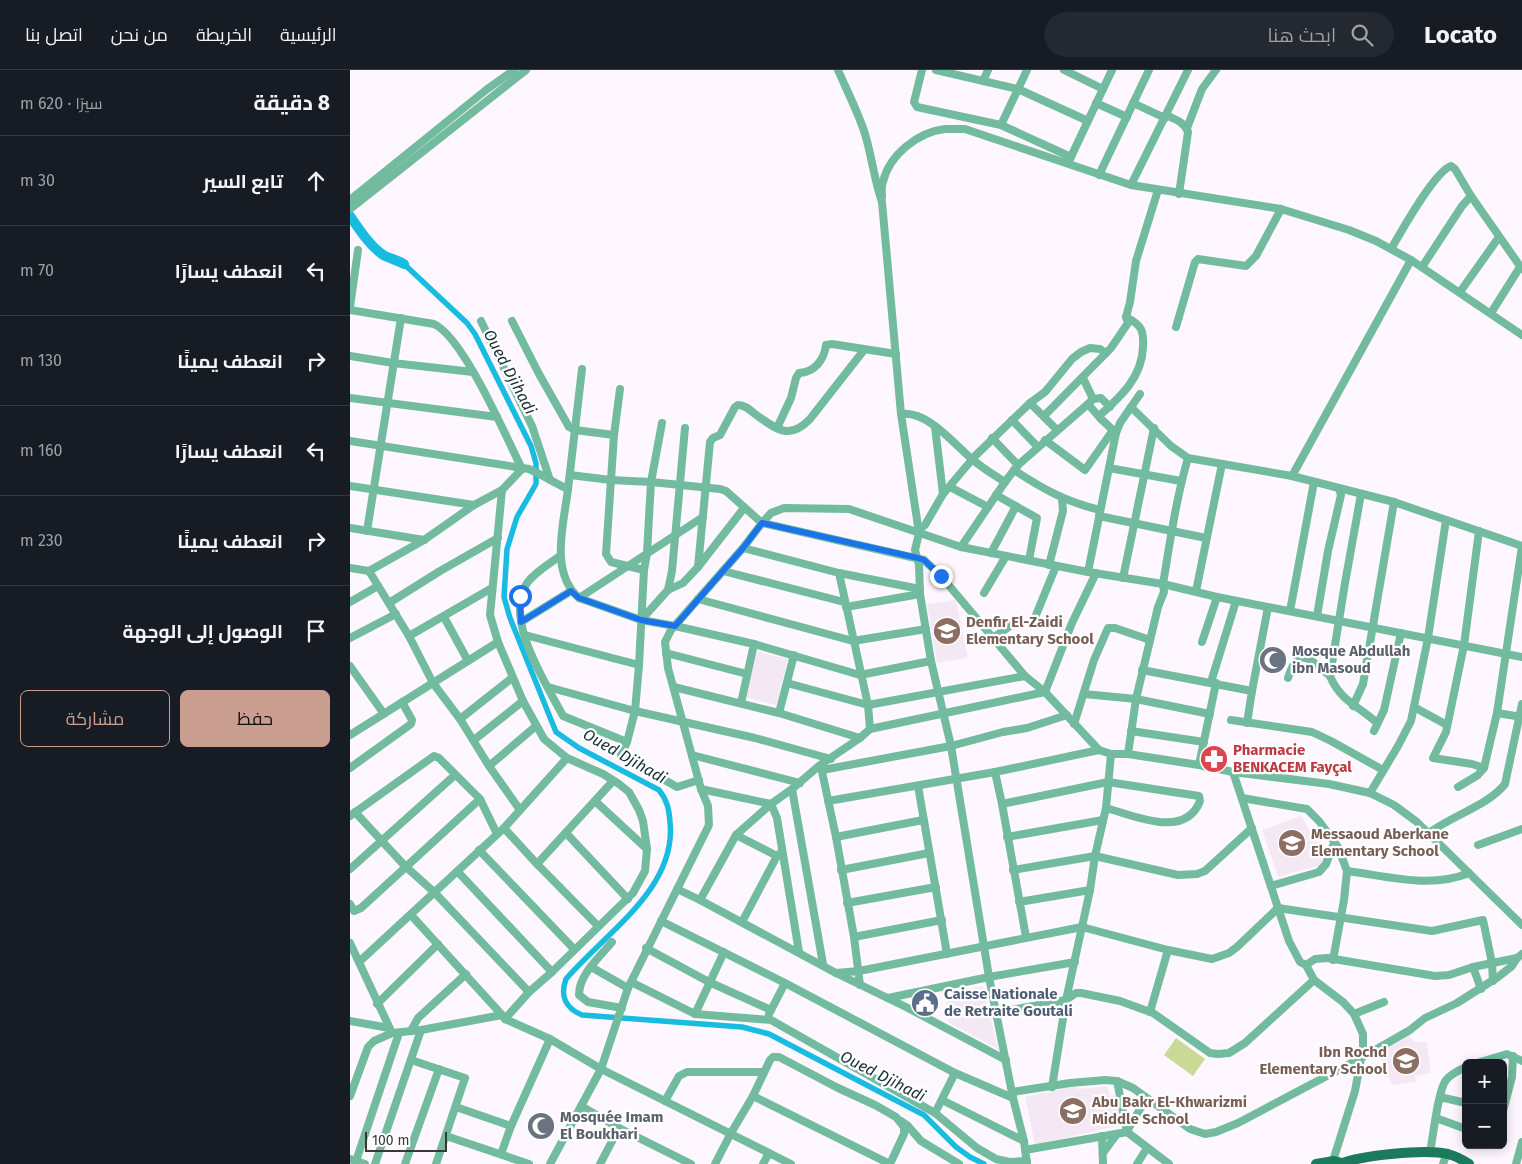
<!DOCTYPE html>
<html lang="ar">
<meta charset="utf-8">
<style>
:root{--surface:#171b24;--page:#242831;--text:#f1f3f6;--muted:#9ea1a6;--line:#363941;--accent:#ca9d91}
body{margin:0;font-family:"Fira Sans",Cairo,sans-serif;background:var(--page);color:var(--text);direction:rtl}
.controls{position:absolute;right:15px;bottom:15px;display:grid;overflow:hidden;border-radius:8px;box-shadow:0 2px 12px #0003}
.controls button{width:45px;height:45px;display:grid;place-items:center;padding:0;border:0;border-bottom:1px solid var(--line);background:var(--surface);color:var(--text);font:25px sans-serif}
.scale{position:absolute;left:15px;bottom:12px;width:82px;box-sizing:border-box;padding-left:5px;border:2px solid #393739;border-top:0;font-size:14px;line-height:18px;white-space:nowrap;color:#393739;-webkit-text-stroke:4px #fff;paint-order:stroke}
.stop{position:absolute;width:15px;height:15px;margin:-11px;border:4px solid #1a73e8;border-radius:50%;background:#fff}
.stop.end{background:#1a73e8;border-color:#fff;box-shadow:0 1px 5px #0008}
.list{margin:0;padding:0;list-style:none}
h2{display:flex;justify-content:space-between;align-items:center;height:65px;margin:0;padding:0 20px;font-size:21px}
h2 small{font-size:16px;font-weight:400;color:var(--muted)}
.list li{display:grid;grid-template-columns:32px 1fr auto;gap:15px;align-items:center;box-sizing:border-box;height:90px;padding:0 20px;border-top:1px solid var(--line)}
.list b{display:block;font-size:19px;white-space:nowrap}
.list em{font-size:16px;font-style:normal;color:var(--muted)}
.actions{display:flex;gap:10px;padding:15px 20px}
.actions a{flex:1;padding:11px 0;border:1px solid var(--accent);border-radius:8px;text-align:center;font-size:18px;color:var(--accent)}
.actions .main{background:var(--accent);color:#111}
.icon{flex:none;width:28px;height:28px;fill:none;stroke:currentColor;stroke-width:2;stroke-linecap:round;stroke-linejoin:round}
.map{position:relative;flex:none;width:1172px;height:1094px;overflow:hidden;direction:ltr}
header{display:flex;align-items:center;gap:30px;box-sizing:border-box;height:70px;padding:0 25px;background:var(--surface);border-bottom:1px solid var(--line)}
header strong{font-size:24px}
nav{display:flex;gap:28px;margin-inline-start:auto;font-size:18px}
.search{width:350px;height:45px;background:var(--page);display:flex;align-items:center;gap:12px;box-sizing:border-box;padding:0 18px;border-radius:28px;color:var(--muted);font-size:19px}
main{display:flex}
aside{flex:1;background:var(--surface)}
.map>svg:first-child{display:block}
.built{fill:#f5e8f5}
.green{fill:#cbd996}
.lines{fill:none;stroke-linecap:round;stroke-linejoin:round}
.canal{stroke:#18bce1;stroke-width:5.5}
.river{stroke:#18bce1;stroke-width:10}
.minor{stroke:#72bb9f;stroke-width:8}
.major{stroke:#1b795c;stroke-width:10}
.route{stroke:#1a73e8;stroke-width:6}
.labels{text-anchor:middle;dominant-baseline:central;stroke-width:4.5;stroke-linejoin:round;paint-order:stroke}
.education-label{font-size:15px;font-weight:bold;fill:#785e54;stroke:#fff;text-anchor:start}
.worship-label{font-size:15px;font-weight:bold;fill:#5b616d;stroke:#fff;text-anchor:start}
.health-label{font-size:15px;font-weight:bold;fill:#be3a42;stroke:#fff;text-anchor:start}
.service-label{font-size:15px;font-weight:bold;fill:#4e5e75;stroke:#fff;text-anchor:start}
.water-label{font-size:16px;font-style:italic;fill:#172f35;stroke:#fff}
</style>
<header>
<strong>Locato</strong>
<div class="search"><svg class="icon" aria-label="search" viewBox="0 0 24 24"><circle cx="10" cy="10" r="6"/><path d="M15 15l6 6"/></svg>ابحث هنا</div>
<nav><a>الرئيسية</a><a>الخريطة</a><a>من نحن</a><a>اتصل بنا</a></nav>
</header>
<main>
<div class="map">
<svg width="1172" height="1094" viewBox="0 0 1172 1094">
<rect width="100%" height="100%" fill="#fff7ff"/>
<!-- built -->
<g class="built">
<path d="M606,530L618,588L587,593L577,534Z"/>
<path d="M406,581L438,589L426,635L395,627Z"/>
<path d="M951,746L975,785L974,794L928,807L912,760Z"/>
<path d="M633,916L648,979L599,953L596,924Z"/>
<path d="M1059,964L1064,972H1077L1081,1003L1065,1006L1066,1012L1042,1015L1039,1007H1034L1032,980Z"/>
<path d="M725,1016L728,1019L757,1016L760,1026L765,1025L771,1055L685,1075L675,1027Z"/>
</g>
<!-- green -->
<path class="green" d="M826,968L855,989L843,1006L814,985Z"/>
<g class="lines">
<!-- canal -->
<path class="canal" d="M54,194L117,253L125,264L181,376L186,393V414L167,447L157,479L154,527L160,548L206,662L229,678L309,720C317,730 319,739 320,752C327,819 255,863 216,909C210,925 215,938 232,945L392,957L419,964L574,1045L606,1077L620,1087L634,1094"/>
<!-- river -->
<path class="river" d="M0,146C9,159 21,178 35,186C42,189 47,190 54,194"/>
<!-- minor -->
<g class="minor">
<path d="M488,0C497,21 508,42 515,64C522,87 524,109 532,132L551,344L569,463L565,480L569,495L570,524L581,591L601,676L639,907L663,1028L674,1071L677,1094"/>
<path d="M572,0L564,32L567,37L651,55L721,87"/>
<path d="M586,0L668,19L738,51"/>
<path d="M714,0L753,19"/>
<path d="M633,11L638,0"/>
<path d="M746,33L777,47"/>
<path d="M783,33L815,48"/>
<path d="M816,45C824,49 835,52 838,62L829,124"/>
<path d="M651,55L677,0"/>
<path d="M837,58L852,19L866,0"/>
<path d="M719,91L762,0"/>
<path d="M749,105L799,0"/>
<path d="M781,115L838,0"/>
<path d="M532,127C532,122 531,116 533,112C539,85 568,62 595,59C602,59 608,59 615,59L781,115L931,139L999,160L1026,171L1061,190L1172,265"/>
<path d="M0,130L136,20L164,0"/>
<path d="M0,139L176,0"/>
<path d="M1041,179C1051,162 1084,102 1101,96L1105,99L1121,126L1172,199"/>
<path d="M1072,197L1112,136L1121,126"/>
<path d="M1110,222L1149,167"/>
<path d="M0,237L8,180"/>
<path d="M0,240L84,254C114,268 156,367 172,399"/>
<path d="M1141,243L1170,197"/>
<path d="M131,251L182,356L200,410"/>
<path d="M162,251L189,304L219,357L225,360L264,365"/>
<path d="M826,257L845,192L848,189L896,196L906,186L931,139"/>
<path d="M0,286L43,293L123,302"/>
<path d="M733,308L743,329L738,334"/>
<path d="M270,319L264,365L256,484L261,492L294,500"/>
<path d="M0,328L147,347"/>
<path d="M743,329L751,328L760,337"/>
<path d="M680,333L707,360"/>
<path d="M781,337L821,376L838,388L942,406L1044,432L1172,476"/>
<path d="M551,344C577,340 604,374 622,389C632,398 644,405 655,412"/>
<path d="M694,346L761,278L778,253L776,247L780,232L786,191L808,120"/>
<path d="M749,346C770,327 792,308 793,277C794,259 791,255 776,247"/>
<path d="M662,350L688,377"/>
<path d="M585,357L593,424"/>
<path d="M427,358L441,328L446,308L449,303C465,302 474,290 476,275L482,274L546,284"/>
<path d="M642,368L668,395"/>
<path d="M695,370L735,400L763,360"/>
<path d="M0,371L179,399C193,405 204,413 218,419C214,453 199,502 229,528L291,550L325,556L404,574L510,605L581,591"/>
<path d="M759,398L831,411"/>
<path d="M664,400C693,419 716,432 750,440"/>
<path d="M220,405L261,410L301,412L312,353"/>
<path d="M942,406L1061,190"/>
<path d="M0,416L124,435"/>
<path d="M600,417L638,437"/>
<path d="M218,419L232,299"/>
<path d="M152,420L140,545L148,572L173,631L194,669L217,688L253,704L269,714L279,722L289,740L293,751L297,779L295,801L283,823L202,902"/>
<path d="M1011,424L995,513L980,606C990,631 1010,637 1027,653"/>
<path d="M646,425L687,448L679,490"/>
<path d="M749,446L856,468"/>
<path d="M0,458L74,470"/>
<path d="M568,460L575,455L593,424L625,386L680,333L695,322L722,289L731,282L740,278L750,279L756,283"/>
<path d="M17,461L51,248"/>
<path d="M1129,461L1114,575L1096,662L1083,688L1122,694L1134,698L1147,643L1172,476"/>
<path d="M611,477L655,412L668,395L738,334L750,348L766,363"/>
<path d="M393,478L489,503L570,519"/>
<path d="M641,483L666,436"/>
<path d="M210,486C199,494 185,502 177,513C153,549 196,613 213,646L277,672L285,641L289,595L294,500L297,483L301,412L370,419L376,421L412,453L574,490L591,506L675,606L695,622L749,680L761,684H778L849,695L883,702L979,714L1020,723L1044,735L1067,752L1172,855"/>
<path d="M699,495L713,441L712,429"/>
<path d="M348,497L360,372L363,368L370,365L385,337L388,335C395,335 400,340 405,344C426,359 439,371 460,349L514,280"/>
<path d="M0,498L19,501L74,470L124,435L152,420L172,399"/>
<path d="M19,501L59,566L83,613L110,649L139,696L170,740"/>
<path d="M373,501L494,532"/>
<path d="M738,502L766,363L770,353L790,324"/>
<path d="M773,508L804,358"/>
<path d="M318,520L322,501L335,358"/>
<path d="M846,521L872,394"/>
<path d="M634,523L656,486"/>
<path d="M229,528L353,447"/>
<path d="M348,529L503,571L576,559"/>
<path d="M0,532L28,516"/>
<path d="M39,533L90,501L148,468"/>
<path d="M496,537L570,524"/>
<path d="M940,541L964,412"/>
<path d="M686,545L706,496"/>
<path d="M967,546L978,481L991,425L989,419"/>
<path d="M94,547L118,591"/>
<path d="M291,550L318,520L333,513L348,497L394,438"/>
<path d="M171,552L221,521"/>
<path d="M175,565L289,595"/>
<path d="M59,566L142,518"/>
<path d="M0,568L46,544"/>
<path d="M643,568L667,551"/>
<path d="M852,572L867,527"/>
<path d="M316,583L397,604"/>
<path d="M0,596L34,644"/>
<path d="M792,600L902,621L897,653"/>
<path d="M938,608C949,573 960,590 980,606"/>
<path d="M861,612L886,531"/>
<path d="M437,613L518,635L675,606"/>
<path d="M198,617L285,641L405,668L481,689"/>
<path d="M324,617L429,643L510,668"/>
<path d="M902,621L918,537"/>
<path d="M734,624L786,629L860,644"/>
<path d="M391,633L404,574"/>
<path d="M1003,636L1013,614L1044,432"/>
<path d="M1064,637L1097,655"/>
<path d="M429,643L444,585"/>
<path d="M1147,643L1172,647"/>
<path d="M110,649L162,608"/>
<path d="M881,650L962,662L981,671L1033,700"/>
<path d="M724,654L744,590L758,558H765L800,570"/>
<path d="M520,659L695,622L722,553L746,503"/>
<path d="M781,661L854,672"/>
<path d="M1024,661L1034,640L1051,563"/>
<path d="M0,665L148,572"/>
<path d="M124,670L173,631"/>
<path d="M277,672L271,685L327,717L349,710"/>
<path d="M778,684L786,629L808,537L814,522L813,514C820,472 826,429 838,388"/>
<path d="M342,685L450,713"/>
<path d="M849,695L866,613"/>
<path d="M139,696L186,656"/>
<path d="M471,697L486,767L504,867L510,915"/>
<path d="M0,698L61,654L62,650L52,632"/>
<path d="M472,700L601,676L653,662L677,658L717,645"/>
<path d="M645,702L652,734L676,867"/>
<path d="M883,702L939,871L950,892L956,895L964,910L993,932L1004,944L1013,964V977L1005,1021L982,1094"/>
<path d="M568,716L597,884"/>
<path d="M1108,717L1128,705L1134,698"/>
<path d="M351,719L421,734L427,748L449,882"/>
<path d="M1020,723L1048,676L1061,651L1078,568L1096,450"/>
<path d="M892,728L957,739L969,751L988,777L997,801L994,830L983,890"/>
<path d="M245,731L297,779"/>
<path d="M478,731L645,702L749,680"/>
<path d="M652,734L758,712L849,726L850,731C835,770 783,745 756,738"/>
<path d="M5,742L55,796L84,822L179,922"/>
<path d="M0,746L84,686L89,688L130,729L147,764"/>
<path d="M154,758L187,794L248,856"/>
<path d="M216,763L278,829"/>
<path d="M1079,763C1101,746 1139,735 1155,714L1172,634"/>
<path d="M386,765L427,786"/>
<path d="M486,767L573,750"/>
<path d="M657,767L753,750"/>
<path d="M1128,775L1172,759"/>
<path d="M129,780L224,879"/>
<path d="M187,794L263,711"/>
<path d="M0,799L105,705"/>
<path d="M491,800L579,783"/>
<path d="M663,800L745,786L828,805L847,804L855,801L902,758"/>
<path d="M997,801C1037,806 1080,819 1119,803"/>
<path d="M108,802L202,902L179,922L155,949"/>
<path d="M921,816L969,802L976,794L984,773"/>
<path d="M327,819L350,830L486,903L556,937L656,990"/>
<path d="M350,830L386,765L421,734L442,719"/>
<path d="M669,832L740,820"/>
<path d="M497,833L586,817"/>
<path d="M0,834L4,841L11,838L130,729"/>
<path d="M61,845L152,945"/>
<path d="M311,851L435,913L605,1003L663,1028"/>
<path d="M392,852L427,786L432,781"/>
<path d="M504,867L592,850"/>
<path d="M262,872C250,887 229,904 229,925L238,932L272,938"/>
<path d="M0,873L42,963"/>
<path d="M296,878L359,912L421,940"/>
<path d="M9,892L154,758L217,688"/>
<path d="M473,894L442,719L470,695L510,668L520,659L518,635L489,503"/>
<path d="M956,895L965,889L978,888L1085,906L1099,905L1123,897L1167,888"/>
<path d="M241,897L278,918"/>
<path d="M1123,897L1131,919"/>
<path d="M486,903L509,901L732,857L818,880L862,889L879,883L887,877L928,838L1082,861L1133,850L1142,893L1143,911"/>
<path d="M281,912L345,944L421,950L585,1043L627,1078L646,1089L659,1092L677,1091"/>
<path d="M538,928L639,907L725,892"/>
<path d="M27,934L88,874"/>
<path d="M800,942L818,880"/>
<path d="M645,943L716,930L726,923H731L770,931L803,943L860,983L868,984L879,983L895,973L964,910"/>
<path d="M345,944L374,882"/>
<path d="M419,944L435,913"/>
<path d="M1004,944L1034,932"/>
<path d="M0,951L39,958"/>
<path d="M61,961L68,948L116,904"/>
<path d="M61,990L115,1008L86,1094"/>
<path d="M1127,993L1157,984L1172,991"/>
<path d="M767,1011L777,1062L819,1094"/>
<path d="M702,1017L716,930L740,820L745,786L756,738L761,684"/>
<path d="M662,1022L720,1013L755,1010L767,1011L783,1018L840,1059L855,1064L866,1062L888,1053L1011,988L1060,960L1075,948L1107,933L1148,907L1162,896L1167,888L1172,884"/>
<path d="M0,1026L18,977L24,971L42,963L71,960L152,945L155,949L200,969L251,999L441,1094"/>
<path d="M403,1026L540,1094"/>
<path d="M1090,1027L1116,1033"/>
<path d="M592,1030L674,1071"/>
<path d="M315,1031L329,1006L337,1002H414"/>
<path d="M231,1036L269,1058L341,1094"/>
<path d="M106,1037L161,1056L151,1084"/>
<path d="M1153,1041L1162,1007L1163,986"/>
<path d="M585,1043L605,1003"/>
<path d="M1086,1048L1116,1059"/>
<path d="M551,1051L557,1055L571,1071L609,1094"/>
<path d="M161,1056L200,969"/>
<path d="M777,1061L796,1029"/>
<path d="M96,1066L179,1094"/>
<path d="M752,1066L753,1094"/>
<path d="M675,1080L777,1062"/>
<path d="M753,1083L767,1064"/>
<path d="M1080,1083C1083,1067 1088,1020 1096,1010C1102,1003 1108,1001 1116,997"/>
<path d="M0,1089L15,1094"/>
<path d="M5,1094L49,963"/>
<path d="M25,1094L71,960"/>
<path d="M55,1094L89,999"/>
<path d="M200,1094L251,999L278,918L359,755L358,736L351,719L318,598L315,572L321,560L393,478L412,453L421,443L434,438L499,439L611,477L738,502L813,514L867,527L1172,587"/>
<path d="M250,1094L269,1058"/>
<path d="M365,1094L381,1063L403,1026L420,990L423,987H429L488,1018L525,1035L546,1047L554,1057V1064L540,1094"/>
<path d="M413,1094L419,1083"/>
<path d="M787,1094L797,1078"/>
<path d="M1093,1094L1097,1083"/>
<path d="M1166,1094L1172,1072"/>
</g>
<!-- major -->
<g class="major">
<path d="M966,1094L984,1091L992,1093"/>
<path d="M990,1094C1012,1085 1075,1079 1098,1084C1106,1086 1113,1090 1119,1094"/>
</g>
</g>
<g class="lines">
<!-- route -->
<path class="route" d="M170,526L171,552L221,521L229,528L291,550L325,556L393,478L412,453L568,488L574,490L591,506"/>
</g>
<!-- icons -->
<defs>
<symbol id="school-disc" viewBox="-11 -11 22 22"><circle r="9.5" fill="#8d6e63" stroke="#fff"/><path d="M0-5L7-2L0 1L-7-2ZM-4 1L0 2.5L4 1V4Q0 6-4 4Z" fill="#fff"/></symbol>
<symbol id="mosque-disc" viewBox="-11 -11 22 22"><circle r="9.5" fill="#6b7280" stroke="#fff"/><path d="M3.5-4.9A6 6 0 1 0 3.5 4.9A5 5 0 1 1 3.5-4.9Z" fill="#fff"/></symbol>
<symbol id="pharmacy-disc" viewBox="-11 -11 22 22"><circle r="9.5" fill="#e0444e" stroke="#fff"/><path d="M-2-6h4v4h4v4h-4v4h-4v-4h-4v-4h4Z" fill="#fff"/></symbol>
<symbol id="civic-disc" viewBox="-11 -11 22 22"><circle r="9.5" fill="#5c6f8a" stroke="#fff"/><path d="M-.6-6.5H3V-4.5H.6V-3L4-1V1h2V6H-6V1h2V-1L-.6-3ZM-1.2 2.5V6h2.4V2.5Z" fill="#fff"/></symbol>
</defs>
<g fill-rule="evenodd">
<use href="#school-disc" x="581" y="545" width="32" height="32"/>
<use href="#mosque-disc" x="907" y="574" width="32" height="32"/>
<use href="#pharmacy-disc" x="848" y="673" width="32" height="32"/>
<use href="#school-disc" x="926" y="757" width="32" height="32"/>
<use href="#civic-disc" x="559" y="917" width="32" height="32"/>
<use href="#school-disc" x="1040" y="975" width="32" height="32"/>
<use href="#school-disc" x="707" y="1025" width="32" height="32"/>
<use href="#mosque-disc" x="175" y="1040" width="32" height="32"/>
</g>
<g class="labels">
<!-- education labels -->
<g class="education-label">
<text x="616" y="552">Denfir El-Zaidi<tspan x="616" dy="17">Elementary School</tspan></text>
<text x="961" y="764">Messaoud Aberkane<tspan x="961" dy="17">Elementary School</tspan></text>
<text x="1037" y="982" text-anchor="end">Ibn Rochd<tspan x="1037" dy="17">Elementary School</tspan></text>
<text x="742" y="1032">Abu Bakr El-Khwarizmi<tspan x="742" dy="17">Middle School</tspan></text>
</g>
<!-- worship labels -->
<g class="worship-label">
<text x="942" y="581">Mosque Abdullah<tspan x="942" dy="17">ibn Masoud</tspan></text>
<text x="210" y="1047">Mosquée Imam<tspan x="210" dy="17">El Boukhari</tspan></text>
</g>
<!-- health labels -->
<g class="health-label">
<text x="883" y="680">Pharmacie<tspan x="883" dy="17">BENKACEM Fayçal</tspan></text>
</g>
<!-- service labels -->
<g class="service-label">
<text x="594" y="924">Caisse Nationale<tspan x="594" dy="17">de Retraite Goutali</tspan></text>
</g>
<!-- water labels -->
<g class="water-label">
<text transform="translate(160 302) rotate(62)">Oued Djihadi</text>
<text transform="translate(275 686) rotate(30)">Oued Djihadi</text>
<text transform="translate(533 1006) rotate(27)">Oued Djihadi</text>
</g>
</g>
</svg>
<div class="controls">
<button>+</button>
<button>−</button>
</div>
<div class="scale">100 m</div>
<div class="stop" style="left:170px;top:526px"></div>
<div class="stop end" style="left:591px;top:506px"></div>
</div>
<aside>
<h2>8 دقيقة<small>سيرًا · 620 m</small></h2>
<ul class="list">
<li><svg class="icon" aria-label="ahead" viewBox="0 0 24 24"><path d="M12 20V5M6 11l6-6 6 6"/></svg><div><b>تابع السير</b></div><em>30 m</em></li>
<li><svg class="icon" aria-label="left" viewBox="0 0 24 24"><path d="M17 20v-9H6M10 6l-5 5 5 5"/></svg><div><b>انعطف يسارًا</b></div><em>70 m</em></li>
<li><svg class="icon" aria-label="right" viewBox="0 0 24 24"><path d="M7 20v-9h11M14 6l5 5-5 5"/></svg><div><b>انعطف يمينًا</b></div><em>130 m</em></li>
<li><svg class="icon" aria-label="left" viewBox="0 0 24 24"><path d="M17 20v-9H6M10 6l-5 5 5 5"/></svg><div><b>انعطف يسارًا</b></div><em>160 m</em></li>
<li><svg class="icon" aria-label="right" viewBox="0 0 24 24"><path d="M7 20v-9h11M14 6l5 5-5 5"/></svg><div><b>انعطف يمينًا</b></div><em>230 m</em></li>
<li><svg class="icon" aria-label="arrive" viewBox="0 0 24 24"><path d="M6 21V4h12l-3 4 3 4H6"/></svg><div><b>الوصول إلى الوجهة</b></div></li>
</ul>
<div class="actions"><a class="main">حفظ</a><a>مشاركة</a></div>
</aside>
</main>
